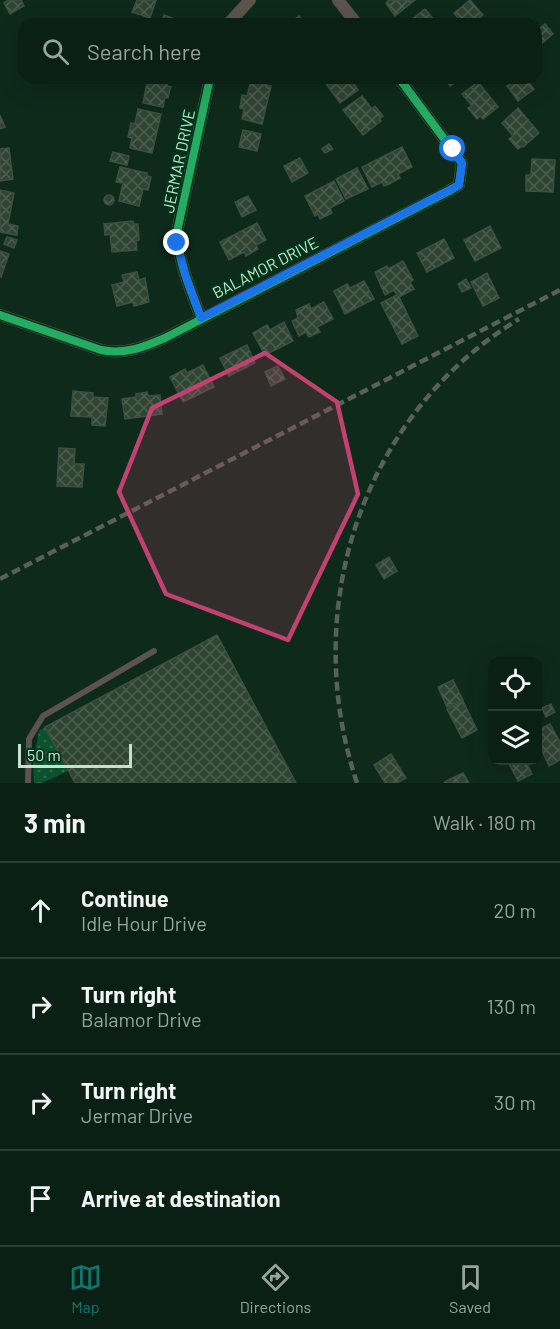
<!DOCTYPE html>
<meta charset="utf-8">
<style>
:root{--surface:#0a2014;--page:#182d22;--text:#f1f3f6;--muted:#99a3a0;--line:#2a3e34;--accent:#0f766e}
body{margin:0;font-family:Barlow,sans-serif;background:var(--page);color:var(--text)}
.controls{position:absolute;right:18px;bottom:18px;display:grid;overflow:hidden;border-radius:12px;box-shadow:0 6px 24px #0002}
.controls button{width:54px;height:54px;display:grid;place-items:center;padding:0;border:0;border-bottom:2px solid var(--line);background:var(--surface);color:var(--text);font:30px sans-serif}
.scale{position:absolute;left:18px;bottom:15px;width:114px;box-sizing:border-box;padding-left:6px;border:3px solid #c6e1ce;border-top:0;font-size:16px;line-height:21px;white-space:nowrap;color:#c6e1ce;-webkit-text-stroke:4px #00371a;paint-order:stroke}
.stop{position:absolute;width:18px;height:18px;margin:-14px;border:4px solid #1a73e8;border-radius:50%;background:#fff}
.stop.end{background:#1a73e8;border-color:#fff;box-shadow:0 2px 6px #0008}
.list{margin:0;padding:0;list-style:none}
h2{display:flex;justify-content:space-between;align-items:center;height:78px;margin:0;padding:0 24px;font-size:26px}
h2 small{font-size:20px;font-weight:400;color:var(--muted)}
.list li{display:grid;grid-template-columns:39px 1fr auto;gap:18px;align-items:center;box-sizing:border-box;height:96px;padding:0 24px;border-top:2px solid var(--line)}
.list b{display:block;font-size:22px;white-space:nowrap}
.list p{margin:0;font-size:20px;white-space:nowrap;color:var(--muted)}
.list em{font-size:20px;font-style:normal;color:var(--muted)}
.icon{flex:none;width:33px;height:33px;fill:none;stroke:currentColor;stroke-width:2;stroke-linecap:round;stroke-linejoin:round}
.map{position:relative;flex:none;width:560px;height:783px;overflow:hidden}
.search{position:absolute;background:var(--surface);box-shadow:0 6px 24px #0002;left:18px;right:18px;top:18px;height:66px;display:flex;align-items:center;gap:15px;box-sizing:border-box;padding:0 21px;border-radius:18px;color:var(--muted);font-size:22px}
.sheet{height:462px;background:var(--surface)}
nav{display:flex;justify-content:space-around;align-items:center;box-sizing:border-box;height:84px;border-top:2px solid var(--line);background:var(--surface);font-size:16px;color:var(--muted)}
nav a{display:grid;justify-items:center;gap:3px}
nav .on{color:var(--accent)}
.map>svg:first-child{display:block}
.grass{fill:url(#grass-dots)}
.building{fill:url(#building-cross-hatch);stroke:#3c4f40;stroke-width:1.5}
.lines{fill:none;stroke-linecap:round;stroke-linejoin:round}
.lane{stroke:#5c534d;stroke-width:6}
.street{stroke:#5c534d;stroke-width:12}
.rail{stroke:#586057;stroke-width:4.5;stroke-dasharray:9 4.5;stroke-linecap:butt}
.cycleway-casing{stroke:#00371a;stroke-width:11}
.cycleway{stroke:#26ab63;stroke-width:8}
.route{stroke:#1a73e8;stroke-width:8}
.marked{fill:#c34072;fill-opacity:0.2;stroke:#c34072;stroke-width:4.5;stroke-linejoin:round}
.labels{text-anchor:middle;dominant-baseline:central;stroke-width:4.5;stroke-linejoin:round;paint-order:stroke}
.street-label{font-size:16px;fill:#c6e1ce;stroke:#00371a}
</style>
<div class="map">
<svg width="560" height="783" viewBox="0 0 560 783">
<defs>
<pattern id="grass-dots" width="8" height="8" patternUnits="userSpaceOnUse" patternTransform="scale(1.5)"><rect width="8" height="8" fill="#0a532e"/><path d="M2 2h.1M6 6h.1" fill="none" stroke="#2c6b4b" stroke-width="1.8" stroke-linecap="round"/></pattern>
<pattern id="building-cross-hatch" width="8" height="8" patternUnits="userSpaceOnUse" patternTransform="scale(1.5)"><rect width="8" height="8" fill="#304432"/><path d="M0 0l8 8M0 8l8-8" fill="none" stroke="#4c5f4e"/></pattern>
</defs>
<rect width="100%" height="100%" fill="#0d2a1b"/>
<!-- grass -->
<path class="grass" d="M45,727L68,771L42,783H34L33,761L39,731Z"/>
<!-- building -->
<g class="building">
<path d="M8,0H21L24,6L10,14L4,3Z"/>
<path d="M137,0H156L150,18L132,12Z"/>
<path d="M389,0H415L395,16L386,3Z"/>
<path d="M470,0L483,15L471,24H463L454,13Z"/>
<path d="M425,9L437,24H408L407,23Z"/>
<path d="M164,15L183,22L182,24H161Z"/>
<path d="M299,16L306,24H289L291,22Z"/>
<path d="M545,24L553,34L539,46L536,42V31Z"/>
<path d="M148,78H169L167,86L171,87L170,89L168,98L165,97L163,107L143,103Z"/>
<path d="M322,78H352L351,79L358,90L340,103Z"/>
<path d="M444,78H463L450,86Z"/>
<path d="M518,78H525L534,89L518,101L507,86Z"/>
<path d="M251,81L271,86L262,124L242,119L244,109L240,108L242,95L247,96Z"/>
<path d="M478,82L498,107L483,119L480,116L477,119L468,108L472,106L462,94Z"/>
<path d="M362,96L372,109L375,106L383,116L379,119L381,121L363,135L343,110Z"/>
<path d="M518,108L539,133L523,147L522,146L518,149L509,139L513,136L502,123Z"/>
<path d="M138,109L161,114L152,153L130,148L132,138L128,137L131,123L135,124Z"/>
<path d="M0,115L5,127L0,129Z"/>
<path d="M243,130L261,134L257,151L239,147Z"/>
<path d="M329,144L333,149L325,153L322,149Z"/>
<path d="M402,147L412,167L398,174L400,178L389,184L384,186L382,182L372,187L362,167Z"/>
<path d="M9,148L13,179L0,181V149Z"/>
<path d="M113,152L129,156L127,165L110,161Z"/>
<path d="M300,158L308,173L292,182L284,166Z"/>
<path d="M532,159L555,160L553,192L526,191V175H531Z"/>
<path d="M120,167L147,173V176L151,177L148,190L143,189L139,206L119,201L123,183L116,182Z"/>
<path d="M357,168L368,189L346,199L336,179Z"/>
<path d="M334,181L344,201L330,208L332,213L320,219L318,214L315,216L305,196Z"/>
<path d="M0,190L14,193L8,224L18,226L17,235L0,232Z"/>
<circle cx="109" cy="200" r="5"/>
<path d="M248,196L256,210L242,217L235,202Z"/>
<path d="M133,221L134,224H138L139,240L136,241L137,250L112,252L110,234L105,235L104,224Z"/>
<path d="M257,223L266,240L256,245L258,249L246,256L244,252L229,260L220,242Z"/>
<path d="M490,226L501,248L475,261L464,240Z"/>
<path d="M7,237L17,240L14,248L4,244Z"/>
<path d="M444,239L454,258L427,272L417,253Z"/>
<path d="M0,251L9,254L1,277L0,276Z"/>
<path d="M403,261L413,280L410,282L414,289L399,297L418,336L402,344L381,303L397,295L394,290L385,295L375,272L387,266L388,269Z"/>
<path d="M137,272L139,280L145,278L149,302L134,306L133,302L117,306L112,285L124,282L122,275Z"/>
<path d="M487,273L499,298L483,306L471,282Z"/>
<path d="M466,279L471,288L462,292L458,284Z"/>
<path d="M364,281L374,299L345,314L334,291L347,284L350,288Z"/>
<path d="M324,302L333,319L317,327L320,332L309,337L306,332L299,336L292,321L298,318L296,310L309,304L311,309Z"/>
<path d="M284,322L293,341L265,355L253,333L267,325L270,330Z"/>
<path d="M247,345L255,363L229,376L220,358Z"/>
<path d="M203,365L214,387L183,402L170,377L185,369L187,373Z"/>
<path d="M278,366L285,379L271,386L265,372Z"/>
<path d="M73,391L93,393V397L108,398L105,426L92,425V417L71,416Z"/>
<path d="M147,392L148,396L160,395L162,414L125,419L122,399L136,397V394Z"/>
<path d="M59,448L75,449L74,464H84L82,487L57,486Z"/>
<path d="M389,557L397,571L384,579L376,565Z"/>
<path d="M217,635L296,783H75L45,727Z"/>
<path d="M453,680L463,700L447,707L438,687Z"/>
<path d="M463,701L477,730L462,738L447,709Z"/>
<path d="M551,704L555,712L546,717L542,708Z"/>
<path d="M550,724L560,742V760L549,766L538,742V730Z"/>
<path d="M391,754L406,778L397,783H385L374,765Z"/>
<path d="M507,760H525L532,774L518,781Z"/>
<path d="M463,773L469,783H444L446,781Z"/>
</g>
<g class="lines">
<!-- lane -->
<path class="lane" d="M28,783L29,739L43,716L154,651"/>
<!-- street -->
<g class="street">
<path d="M338,0L357,24"/>
<path d="M228,24L250,0"/>
<path d="M0,315L101,350C125,355 144,347 165,338L449,191L459,185L462,163L399,78"/>
<path d="M201,318C191,290 178,262 177,232L210,78"/>
</g>
<!-- rail -->
<g class="rail">
<path d="M0,579L560,290"/>
<path d="M357,783C299,610 361,415 519,319"/>
</g>
<defs>
<g id="cycleway">
<path d="M0,315L101,350C125,355 144,347 165,338L449,191L459,185L462,163L399,78"/>
<path d="M201,318C191,290 178,262 177,232L210,78"/>
</g>
</defs>
<!-- cycleway casing -->
<use href="#cycleway" class="cycleway-casing"/>
<!-- cycleway -->
<use href="#cycleway" class="cycleway"/>
</g>
<g class="lines">
<!-- route -->
<path class="route" d="M177,243L185,274L201,318L459,185L462,163L453,149"/>
</g>
<!-- marked area -->
<path class="marked" d="M265,353L337,402L358,494L288,640L166,594L119,492L152,408Z"/>
<g class="labels">
<!-- street labels -->
<g class="street-label">
<text transform="translate(178 161) rotate(-78)">JERMAR DRIVE</text>
<text transform="translate(265 267) rotate(-27)">BALAMOR DRIVE</text>
</g>
</g>
</svg>
<div class="controls">
<button><svg class="icon" aria-label="locate" viewBox="0 0 24 24"><circle cx="12" cy="12" r="6"/><path d="M12 2v4M12 18v4M2 12h4M18 12h4"/></svg></button>
<button><svg class="icon" aria-label="layers" viewBox="0 0 24 24"><path d="M12 4l9 5-9 5-9-5zM3 14l9 5 9-5"/></svg></button>
</div>
<div class="scale">50 m</div>
<div class="stop" style="left:453px;top:149px"></div>
<div class="stop end" style="left:177px;top:243px"></div>
<div class="search"><svg class="icon" aria-label="search" viewBox="0 0 24 24"><circle cx="10" cy="10" r="6"/><path d="M15 15l6 6"/></svg>Search here</div>
</div>
<section class="sheet">
<h2>3 min<small>Walk · 180 m</small></h2>
<ul class="list">
<li><svg class="icon" aria-label="ahead" viewBox="0 0 24 24"><path d="M12 20V5M6 11l6-6 6 6"/></svg><div><b>Continue</b><p>Idle Hour Drive</p></div><em>20 m</em></li>
<li><svg class="icon" aria-label="right" viewBox="0 0 24 24"><path d="M7 20v-9h11M14 6l5 5-5 5"/></svg><div><b>Turn right</b><p>Balamor Drive</p></div><em>130 m</em></li>
<li><svg class="icon" aria-label="right" viewBox="0 0 24 24"><path d="M7 20v-9h11M14 6l5 5-5 5"/></svg><div><b>Turn right</b><p>Jermar Drive</p></div><em>30 m</em></li>
<li><svg class="icon" aria-label="arrive" viewBox="0 0 24 24"><path d="M6 21V4h12l-3 4 3 4H6"/></svg><div><b>Arrive at destination</b></div></li>
</ul>
</section>
<nav>
<a class="on"><svg class="icon" aria-label="map" viewBox="0 0 24 24"><path d="M3 6l6-2 6 2 6-2v14l-6 2-6-2-6 2zM9 4v14M15 6v14"/></svg>Map</a>
<a><svg class="icon" aria-label="directions" viewBox="0 0 24 24"><path d="M12 3l9 9-9 9-9-9zM9 14v-3h6M13 9l2 2-2 2"/></svg>Directions</a>
<a><svg class="icon" aria-label="saved" viewBox="0 0 24 24"><path d="M7 4h10v16l-5-4-5 4z"/></svg>Saved</a>
</nav>
